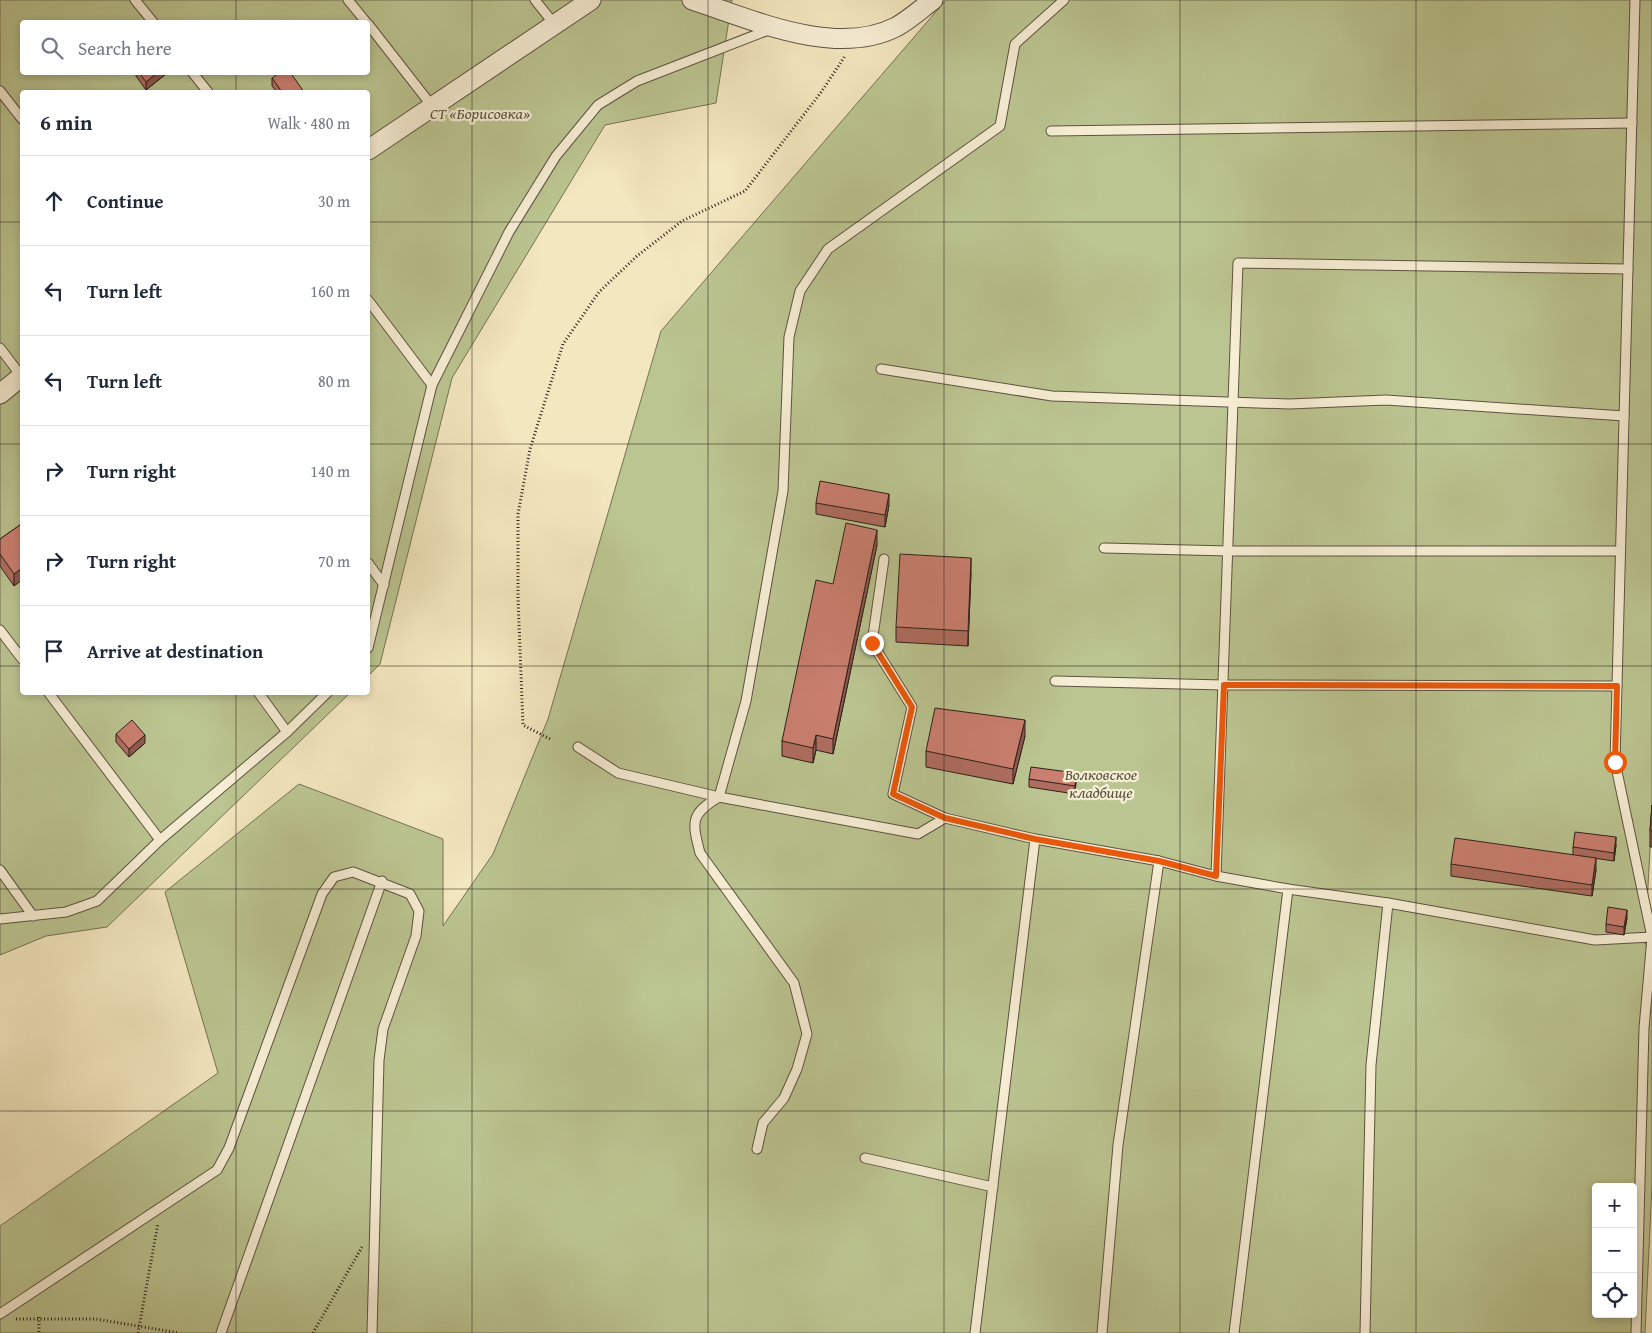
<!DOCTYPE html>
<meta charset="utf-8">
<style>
:root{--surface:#fff;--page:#f6f6f7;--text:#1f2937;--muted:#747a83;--line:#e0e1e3}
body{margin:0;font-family:"Gentium Book Plus",serif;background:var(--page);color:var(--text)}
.controls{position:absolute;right:15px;bottom:15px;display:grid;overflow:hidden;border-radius:5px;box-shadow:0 2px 8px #0003}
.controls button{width:45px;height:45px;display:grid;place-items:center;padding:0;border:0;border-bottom:1px solid var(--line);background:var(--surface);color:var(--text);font:25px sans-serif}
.stop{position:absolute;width:15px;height:15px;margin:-11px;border:4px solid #ea580c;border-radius:50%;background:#fff}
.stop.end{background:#ea580c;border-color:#fff;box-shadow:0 1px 5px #0008}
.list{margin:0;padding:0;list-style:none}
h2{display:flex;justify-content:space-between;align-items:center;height:65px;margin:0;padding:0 20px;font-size:21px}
h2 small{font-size:16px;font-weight:400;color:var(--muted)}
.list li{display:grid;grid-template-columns:32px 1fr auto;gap:15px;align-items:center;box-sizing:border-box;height:90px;padding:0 20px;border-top:1px solid var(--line)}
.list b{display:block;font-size:19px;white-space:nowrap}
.list em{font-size:16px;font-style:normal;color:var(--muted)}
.icon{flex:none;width:28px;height:28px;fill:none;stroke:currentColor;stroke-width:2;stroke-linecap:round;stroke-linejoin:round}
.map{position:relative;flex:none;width:1652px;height:1333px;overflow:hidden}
.search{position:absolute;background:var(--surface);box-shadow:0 2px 8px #0003;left:20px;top:20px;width:350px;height:55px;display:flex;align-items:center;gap:12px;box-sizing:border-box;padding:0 18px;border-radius:5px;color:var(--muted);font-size:19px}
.panel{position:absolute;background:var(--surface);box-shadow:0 2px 8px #0003;left:20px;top:90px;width:350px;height:605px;border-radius:5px}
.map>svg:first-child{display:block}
.green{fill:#bbc591;stroke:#747256;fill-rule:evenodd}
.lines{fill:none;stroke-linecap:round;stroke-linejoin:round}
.service-casing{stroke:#5e5243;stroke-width:11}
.minor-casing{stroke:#5e5243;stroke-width:21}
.path{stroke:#2c201a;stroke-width:3;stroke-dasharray:1 2.5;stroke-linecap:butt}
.service{stroke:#f7efd5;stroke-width:9}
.minor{stroke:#f7efd5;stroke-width:19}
.wall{fill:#af6d60;stroke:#2c201a}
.shaded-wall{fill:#8e594e;stroke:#2c201a}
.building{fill:#cb7f70;stroke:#2c201a}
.route{stroke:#ea580c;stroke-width:6}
.grid{fill:none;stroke:#2c201a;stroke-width:1;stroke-opacity:0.55}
.labels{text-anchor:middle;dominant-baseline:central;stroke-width:4.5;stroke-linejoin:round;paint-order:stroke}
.park-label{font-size:16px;font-style:italic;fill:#57523e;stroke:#f7efd5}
</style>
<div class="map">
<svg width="1652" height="1333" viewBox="0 0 1652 1333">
<rect width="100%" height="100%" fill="#f3e7bf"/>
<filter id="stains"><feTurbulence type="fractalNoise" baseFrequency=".004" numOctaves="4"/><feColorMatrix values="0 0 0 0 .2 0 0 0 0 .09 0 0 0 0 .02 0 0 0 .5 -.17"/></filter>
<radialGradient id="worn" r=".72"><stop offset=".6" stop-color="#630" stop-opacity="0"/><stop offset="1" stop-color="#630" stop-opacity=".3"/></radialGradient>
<!-- green -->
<g class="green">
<path d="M0,0H732L716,103L605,125L452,378L380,664L368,676V92H22V692L350,693L107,927L46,936L0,955ZM22,22H368V72H22Z"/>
<path d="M946,0H1652V810L1645,944L1652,945V1184L1645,1333H0V1226L218,1073L165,892L299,784L443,839V926L493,854L548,719L661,331ZM1596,1187H1633V1314H1596Z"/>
</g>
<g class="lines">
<defs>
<g id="service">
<path d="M135,0L153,22"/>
<path d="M348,0L366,22"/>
<path d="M535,0L555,25"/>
<path d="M1064,0L1015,44L1000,126L828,249L800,291L789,337L783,491L746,701L719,797L918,834L945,818L1035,839L1159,861L1216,876L1288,889L1388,903L1595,940L1652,937"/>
<path d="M1635,0L1615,762L1652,937"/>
<path d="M368,24L432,106"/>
<path d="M192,72L208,92"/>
<path d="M0,91L22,119"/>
<path d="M1051,131L1632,123"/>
<path d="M368,300L432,385"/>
<path d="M0,348L22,377"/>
<path d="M881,369L1052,396L1289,404L1386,400L1624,416"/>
<path d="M1104,548L1229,551H1620"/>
<path d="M884,559L872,643L912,707L893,794L945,818"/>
<path d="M368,563L384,585"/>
<path d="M0,630L22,659"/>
<path d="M368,648L432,385L509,232L556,156L598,105L637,81L771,29"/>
<path d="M1055,681L1224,685L1617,686"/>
<path d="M48,692L160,840"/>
<path d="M258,692L287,732"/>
<path d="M578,747L618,773L719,797C690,814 692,822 700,853L794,983L807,1034L797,1069L784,1098L763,1123L757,1149"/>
<path d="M0,870L33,916"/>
<path d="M1216,876L1238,263L1628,269"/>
<path d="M0,919L66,912L97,901L160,840L287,732L328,692"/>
<path d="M865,1158L993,1187"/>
<path d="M0,1314L217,1170L229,1148L322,894L334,877L353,872L410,894L419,911L416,936L383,1029L379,1060L372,1333"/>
<path d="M221,1333L382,881"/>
<path d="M975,1333L1035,839"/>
<path d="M1102,1333L1118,1145L1159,861"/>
<path d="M1234,1333L1288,889"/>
<path d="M1365,1333L1371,1065L1388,903"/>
<path d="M1636,1333L1644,1028L1652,938"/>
</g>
<g id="minor">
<path d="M692,0C751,19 835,58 896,27C909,20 921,9 933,0"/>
<path d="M368,150L591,0"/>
<path d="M0,394L22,376"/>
</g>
</defs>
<!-- service casing -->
<use href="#service" class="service-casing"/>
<!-- minor casing -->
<use href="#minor" class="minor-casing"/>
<!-- path -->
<g class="path">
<path d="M550,739L523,725L518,598V514L530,449L563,344L599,292L637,256L682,221L745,191L822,91L845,56"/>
<path d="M39,1317V1333"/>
<path d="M16,1319H96L179,1333"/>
<path d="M138,1333L158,1223"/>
<path d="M313,1333L362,1247"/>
</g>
<!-- service -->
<use href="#service" class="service"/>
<!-- minor -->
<use href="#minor" class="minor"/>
</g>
<!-- wall -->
<g class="wall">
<path d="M136,72H166V74L146,90L136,76Z"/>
<path d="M272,78L304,92H277L272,86Z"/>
<path d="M816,503L889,505L885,527L816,514Z"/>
<path d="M20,525L14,586L0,566V539Z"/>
<path d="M877,545L833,754L816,750L813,763L782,756V741L833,584Z"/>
<path d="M971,573L968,646L896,642V627Z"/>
<path d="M116,734L145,743L129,757L116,742Z"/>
<path d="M1025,736L1013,784L926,767V751Z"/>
<path d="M1029,779L1076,781L1075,794L1029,787Z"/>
<path d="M1652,805V847H1650V831Z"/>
<path d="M1616,845L1614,861L1593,858L1596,870L1592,896L1451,876V864L1573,855V847Z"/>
<path d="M1627,918L1624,935L1606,932V924Z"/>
</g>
<!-- shaded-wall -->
<g class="shaded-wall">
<path d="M158,72H166V74L146,90V82Z"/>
<path d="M889,494V505L885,527V515Z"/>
<path d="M877,530V545L833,754V739Z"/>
<path d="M971,558V573L968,646V631Z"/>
<path d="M22,568V580L14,586V574Z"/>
<path d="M1025,720V736L1013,784V769Z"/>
<path d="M145,735V743L129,757V749Z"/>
<path d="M816,735V750L813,763V748Z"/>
<path d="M1076,773V781L1075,794V786Z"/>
<path d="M1616,837V845L1614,861V853Z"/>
<path d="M1596,858V870L1592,896V885Z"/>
<path d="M1627,910V918L1624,935V927Z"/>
</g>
<!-- building -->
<g class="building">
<path d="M139,72H158L146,82Z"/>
<path d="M280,72H290L304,92H282L272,78Z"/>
<path d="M820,481L889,494L885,515L816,503Z"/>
<path d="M846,523L877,530L833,739L816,735L813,748L782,741L816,580L833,584Z"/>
<path d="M20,525L22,528V568L14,574L0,554V539Z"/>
<path d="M900,554L971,558L968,631L896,627Z"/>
<path d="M935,708L1025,720L1013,769L926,751Z"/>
<path d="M132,720L145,735L129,749L116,734Z"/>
<path d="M1031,767L1076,773L1075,786L1029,779Z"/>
<path d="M1652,805V831H1650Z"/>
<path d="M1575,832L1616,837L1614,853L1573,847Z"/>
<path d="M1455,838L1596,858L1592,885L1451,864Z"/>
<path d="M1608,907L1627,910L1624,927L1606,924Z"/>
</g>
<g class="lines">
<!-- route -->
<path class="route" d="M872,643L912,707L893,794L945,818L1035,839L1159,861L1216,876L1224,685L1617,686L1615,762"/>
</g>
<!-- grid -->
<path class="grid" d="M236,0V22M472,0V1333M708,0V1333M944,0V1333M1180,0V1333M1416,0V1333M236,72V92M0,222H22M368,222H1652M0,444H22M368,444H1652M0,666H22M368,666H1652M236,692V1333M0,889H1652M0,1111H1652"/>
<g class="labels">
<!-- park labels -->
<g class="park-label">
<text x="480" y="113">СТ «Борисовка»</text>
<text x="1101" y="774">Волковское<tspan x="1101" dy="18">кладбище</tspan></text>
</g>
</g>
<rect width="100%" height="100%" filter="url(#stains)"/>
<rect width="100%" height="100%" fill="url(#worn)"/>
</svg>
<div class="controls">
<button>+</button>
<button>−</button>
<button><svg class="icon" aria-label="locate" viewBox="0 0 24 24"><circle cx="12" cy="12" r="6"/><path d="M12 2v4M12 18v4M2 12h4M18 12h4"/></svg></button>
</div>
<div class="stop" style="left:1615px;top:762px"></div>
<div class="stop end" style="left:872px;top:643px"></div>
<div class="search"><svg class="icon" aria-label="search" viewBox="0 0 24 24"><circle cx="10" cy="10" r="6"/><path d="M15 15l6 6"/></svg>Search here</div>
<section class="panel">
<h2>6 min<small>Walk · 480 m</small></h2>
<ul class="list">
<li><svg class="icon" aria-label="ahead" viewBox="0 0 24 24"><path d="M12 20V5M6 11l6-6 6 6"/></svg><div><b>Continue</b></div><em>30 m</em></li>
<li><svg class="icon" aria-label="left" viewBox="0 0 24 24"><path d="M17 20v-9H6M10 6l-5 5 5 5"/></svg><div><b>Turn left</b></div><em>160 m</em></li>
<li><svg class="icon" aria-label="left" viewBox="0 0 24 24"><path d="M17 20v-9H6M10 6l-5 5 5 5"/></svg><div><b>Turn left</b></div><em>80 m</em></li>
<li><svg class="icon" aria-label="right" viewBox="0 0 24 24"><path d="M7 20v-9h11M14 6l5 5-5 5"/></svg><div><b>Turn right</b></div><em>140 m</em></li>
<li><svg class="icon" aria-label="right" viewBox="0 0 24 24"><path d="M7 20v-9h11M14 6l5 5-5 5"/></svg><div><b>Turn right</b></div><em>70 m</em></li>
<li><svg class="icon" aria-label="arrive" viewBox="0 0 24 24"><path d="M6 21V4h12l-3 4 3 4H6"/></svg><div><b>Arrive at destination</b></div></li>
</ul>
</section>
</div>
